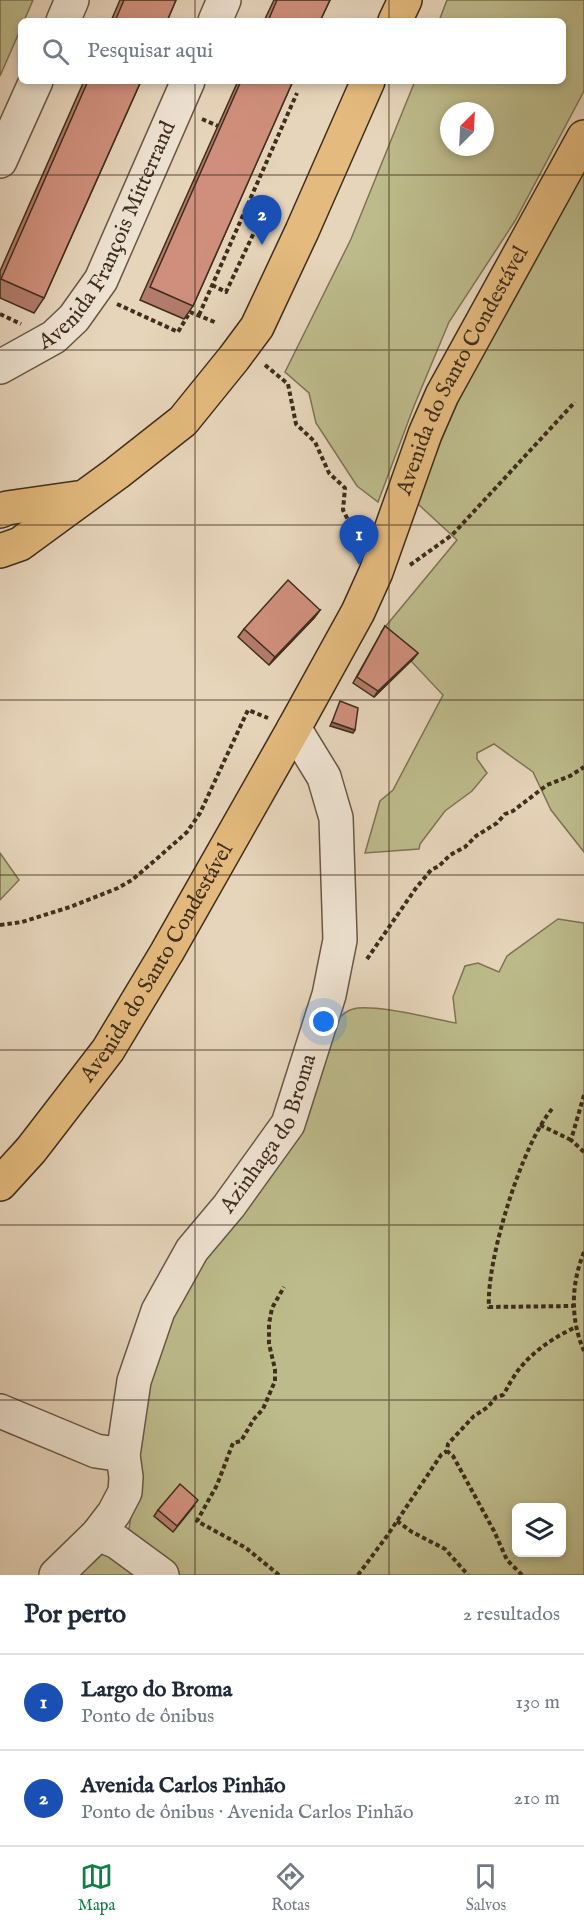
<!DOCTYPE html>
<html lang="pt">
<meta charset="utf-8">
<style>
:root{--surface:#fff;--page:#f2f2f3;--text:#1f2937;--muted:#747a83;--line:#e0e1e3;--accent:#0b8043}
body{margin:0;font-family:"IM FELL English",serif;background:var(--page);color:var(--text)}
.controls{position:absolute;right:18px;bottom:18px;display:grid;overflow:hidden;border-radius:9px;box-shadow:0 3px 9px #0003}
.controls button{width:54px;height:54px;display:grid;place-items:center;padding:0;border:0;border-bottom:2px solid var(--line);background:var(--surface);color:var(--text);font:30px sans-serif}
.compass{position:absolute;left:440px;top:102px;width:54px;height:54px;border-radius:50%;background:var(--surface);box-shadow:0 3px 9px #0003;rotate:24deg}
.you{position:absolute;left:324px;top:1022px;width:21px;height:21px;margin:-15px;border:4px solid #fff;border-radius:50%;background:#1a73e8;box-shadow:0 0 0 9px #1a73e833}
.badge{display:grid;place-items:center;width:39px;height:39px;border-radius:50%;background:var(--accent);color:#fff;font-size:20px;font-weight:700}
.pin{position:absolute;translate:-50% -50px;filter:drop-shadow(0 2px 3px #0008)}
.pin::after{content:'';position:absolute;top:32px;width:21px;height:18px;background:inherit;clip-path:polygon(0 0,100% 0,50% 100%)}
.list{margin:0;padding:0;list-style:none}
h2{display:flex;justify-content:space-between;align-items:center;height:78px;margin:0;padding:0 24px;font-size:26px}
h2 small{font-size:20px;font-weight:400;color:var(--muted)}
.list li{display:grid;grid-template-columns:39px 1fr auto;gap:18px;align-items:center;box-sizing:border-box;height:96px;padding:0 24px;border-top:2px solid var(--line)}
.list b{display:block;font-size:22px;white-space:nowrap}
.list p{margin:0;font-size:20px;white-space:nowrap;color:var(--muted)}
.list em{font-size:20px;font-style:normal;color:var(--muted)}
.icon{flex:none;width:33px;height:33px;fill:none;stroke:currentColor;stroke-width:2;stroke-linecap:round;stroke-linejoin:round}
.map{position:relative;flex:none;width:584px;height:1575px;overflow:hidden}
.search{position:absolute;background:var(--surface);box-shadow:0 3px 9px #0003;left:18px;right:18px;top:18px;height:66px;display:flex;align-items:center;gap:15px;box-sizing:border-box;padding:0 21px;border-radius:9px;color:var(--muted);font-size:22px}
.sheet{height:270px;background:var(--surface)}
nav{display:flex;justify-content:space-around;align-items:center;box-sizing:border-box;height:84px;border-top:2px solid var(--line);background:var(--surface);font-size:16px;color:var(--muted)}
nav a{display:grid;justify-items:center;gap:3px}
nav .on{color:var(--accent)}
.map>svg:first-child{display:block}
.green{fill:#bdbb8b;stroke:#7e7454;stroke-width:1.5;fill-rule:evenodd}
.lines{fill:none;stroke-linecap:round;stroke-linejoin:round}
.minor-casing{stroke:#685844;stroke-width:36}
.major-casing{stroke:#3e2e1c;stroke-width:36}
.path{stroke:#3e2e1c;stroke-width:4;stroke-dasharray:4.5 3;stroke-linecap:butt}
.minor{stroke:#efe4d3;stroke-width:33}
.major{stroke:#e4ba7e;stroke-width:33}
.wall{fill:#b37b6b;stroke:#3e2e1c;stroke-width:1.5}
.shaded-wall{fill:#926457;stroke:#3e2e1c;stroke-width:1.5}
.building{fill:#d08f7c;stroke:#3e2e1c;stroke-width:1.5}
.grid{fill:none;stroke:#3e2e1c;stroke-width:1.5;stroke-opacity:0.55}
.labels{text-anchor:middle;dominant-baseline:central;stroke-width:4.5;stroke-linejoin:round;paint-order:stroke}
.street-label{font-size:22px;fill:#3e2e1c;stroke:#efe4d3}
</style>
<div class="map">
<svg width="584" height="1575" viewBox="0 0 584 1575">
<rect width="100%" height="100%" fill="#e7d5bb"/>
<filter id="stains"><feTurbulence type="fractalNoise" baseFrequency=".00333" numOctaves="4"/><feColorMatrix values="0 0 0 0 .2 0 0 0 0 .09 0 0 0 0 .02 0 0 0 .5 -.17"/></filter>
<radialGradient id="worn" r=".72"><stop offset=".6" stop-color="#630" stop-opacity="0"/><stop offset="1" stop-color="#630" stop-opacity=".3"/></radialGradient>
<!-- green -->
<g class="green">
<path d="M0,0H33L24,21H21V28L0,76Z"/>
<path d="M447,0H584V91L515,221L449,322L414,406L378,502L357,486L316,423L309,393L285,372L351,239L415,81H563V21H439ZM449,111H485V147H449Z"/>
<path d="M584,171V852L551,810L533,772L494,744L477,753V759L487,773L472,791L445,811L420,844L419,849L365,853L380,801L393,790L443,695L411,661L413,658L381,632L457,540L418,504C455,385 524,279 584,171Z"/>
<path d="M0,853L19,880L0,900Z"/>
<path d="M558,919L584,923V1575H176L128,1536L138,1469L145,1388L175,1305L334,1023C340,1017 345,1011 353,1009C372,1003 434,1019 456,1023L453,997L465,966L478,963L499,972L507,956ZM516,1508H562V1552H516Z"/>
<path d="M98,1534L162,1575H56Z"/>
</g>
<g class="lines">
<defs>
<g id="minor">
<path d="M63,21L72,0"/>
<path d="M215,21L224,0"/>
<path d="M0,161L36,81"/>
<path id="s1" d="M0,367L54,337L74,318L101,280L188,81"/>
<path d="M0,1411L96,1451L123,1455"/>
<path d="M98,1534L117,1542L162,1575"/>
<path id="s2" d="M56,1575L98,1534L114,1513L125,1492L126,1477L123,1455L134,1381L158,1311L192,1250L229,1206L288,1124L329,995L340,940L336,818L324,777L294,728"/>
</g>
<g id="major">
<path d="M395,21L405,0"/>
<path d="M0,511L7,508L77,498"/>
<path d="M0,551L20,544L117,473L183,421L234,358L257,327L302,231L368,81"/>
<path id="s3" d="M0,1184L31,1150L108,1050L167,952L294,728L358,612L376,572L425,434L442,395L584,137"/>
</g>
</defs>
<!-- minor casing -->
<use href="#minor" class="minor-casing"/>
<!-- major casing -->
<use href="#major" class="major-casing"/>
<!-- path -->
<g class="path">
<path d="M202,119L218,126"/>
<path d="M212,285L226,292L258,224L269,229"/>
<path d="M117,304L178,332L190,312L217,323"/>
<path d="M0,314L21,324"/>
<path d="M199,315L297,93"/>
<path d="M265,365L288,384L296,424L315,442L329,473L345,488L343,510L358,540"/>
<path d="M410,565L452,535L575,402"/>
<path d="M0,925L22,922L70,907L118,888L132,880L160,856L187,832L200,813L248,710L268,718"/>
<path d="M367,959L416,888L431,870L439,866L450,855L465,847L476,836L497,823L505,814L513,811L547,785L570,776L584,767"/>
<path d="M584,1095L571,1140L584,1152"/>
<path d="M552,1109C522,1144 486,1261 489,1307L573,1306"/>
<path d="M540,1125L571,1140"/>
<path d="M584,1252C571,1284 570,1319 584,1351"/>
<path d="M397,1521L412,1532L445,1549L468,1575"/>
<path d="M279,1575L246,1548L197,1521L217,1485L233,1443L241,1441L254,1419L263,1409L275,1381V1369L269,1344V1324L272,1308L284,1287"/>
<path d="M358,1575L387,1536L441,1455L447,1451"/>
<path d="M522,1575L507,1560L494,1531L453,1456L447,1451L448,1444L474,1416L488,1407L496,1397L503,1395C507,1389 509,1384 513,1378C527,1355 552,1338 576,1327"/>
</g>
<!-- minor -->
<use href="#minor" class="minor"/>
<!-- major -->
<use href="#major" class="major"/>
</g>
<!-- wall -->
<g class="wall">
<path d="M120,0H176L167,21H111Z"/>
<path d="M274,0H330L320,21H264Z"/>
<path d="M84,81H141L44,298L34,313L0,298V271Z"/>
<path d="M238,81H293L193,306L184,319L140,300Z"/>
<path d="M320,610L314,618L269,665L238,637L244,629Z"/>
<path d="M385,626L418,653L413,659L374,697L353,683Z"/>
<path d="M194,1506L173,1532L154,1516L158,1510Z"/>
</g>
<!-- shaded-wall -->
<g class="shaded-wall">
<path d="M320,610L314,618L269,665L275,657Z"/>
<path d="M418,653L413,659L374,697L378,691Z"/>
<path d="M332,722L355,730L353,733L330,726Z"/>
</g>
<!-- building -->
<g class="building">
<path d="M124,0H176L167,21H115Z"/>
<path d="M277,0H330L320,21H268Z"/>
<path d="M88,81H141L44,298L1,279Z"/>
<path d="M241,81H293L193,306L150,287Z"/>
<path d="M288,580L320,610L275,657L244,629Z"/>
<path d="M385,626L418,653L378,691L357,677Z"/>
<path d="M340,701L358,708L355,730L332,722Z"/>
<path d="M180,1484L198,1500L177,1526L158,1510Z"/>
</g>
<!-- grid -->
<path class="grid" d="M195,0V21M389,0V21M195,81V1575M389,81V1575M0,175H584M0,350H584M0,525H584M0,700H584M0,875H584M0,1050H584M0,1225H584M0,1400H584"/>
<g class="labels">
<!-- street labels -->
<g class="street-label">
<text stroke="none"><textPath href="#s1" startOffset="177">Avenida François Mitterrand</textPath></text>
<text stroke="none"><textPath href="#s3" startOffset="940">Avenida do Santo Condestável</textPath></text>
<text stroke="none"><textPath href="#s3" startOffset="272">Avenida do Santo Condestável</textPath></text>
<text stroke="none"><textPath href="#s2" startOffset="506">Azinhaga do Broma</textPath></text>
</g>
</g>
<rect width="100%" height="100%" filter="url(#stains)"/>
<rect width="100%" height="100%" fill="url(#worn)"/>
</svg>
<div class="controls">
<button><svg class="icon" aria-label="layers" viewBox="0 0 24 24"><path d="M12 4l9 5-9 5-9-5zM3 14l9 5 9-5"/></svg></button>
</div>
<svg class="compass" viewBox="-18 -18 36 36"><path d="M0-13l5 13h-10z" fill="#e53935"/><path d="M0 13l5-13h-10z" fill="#747a83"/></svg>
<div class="you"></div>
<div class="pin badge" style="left:359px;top:565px;background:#1a4fb4">1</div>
<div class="pin badge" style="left:262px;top:245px;background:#1a4fb4">2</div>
<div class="search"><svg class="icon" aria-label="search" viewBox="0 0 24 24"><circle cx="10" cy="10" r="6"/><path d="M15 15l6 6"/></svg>Pesquisar aqui</div>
</div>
<section class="sheet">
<h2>Por perto<small>2 resultados</small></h2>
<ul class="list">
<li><span class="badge" style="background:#1a4fb4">1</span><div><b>Largo do Broma</b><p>Ponto de ônibus</p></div><em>130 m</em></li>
<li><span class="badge" style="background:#1a4fb4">2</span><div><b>Avenida Carlos Pinhão</b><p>Ponto de ônibus · Avenida Carlos Pinhão</p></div><em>210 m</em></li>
</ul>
</section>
<nav>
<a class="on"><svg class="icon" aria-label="map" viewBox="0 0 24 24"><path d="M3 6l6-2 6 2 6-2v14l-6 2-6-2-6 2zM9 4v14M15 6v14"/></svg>Mapa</a>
<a><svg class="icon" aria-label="directions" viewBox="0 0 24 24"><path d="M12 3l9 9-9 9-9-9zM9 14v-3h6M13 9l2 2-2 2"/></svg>Rotas</a>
<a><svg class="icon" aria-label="saved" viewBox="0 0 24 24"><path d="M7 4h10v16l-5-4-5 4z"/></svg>Salvos</a>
</nav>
